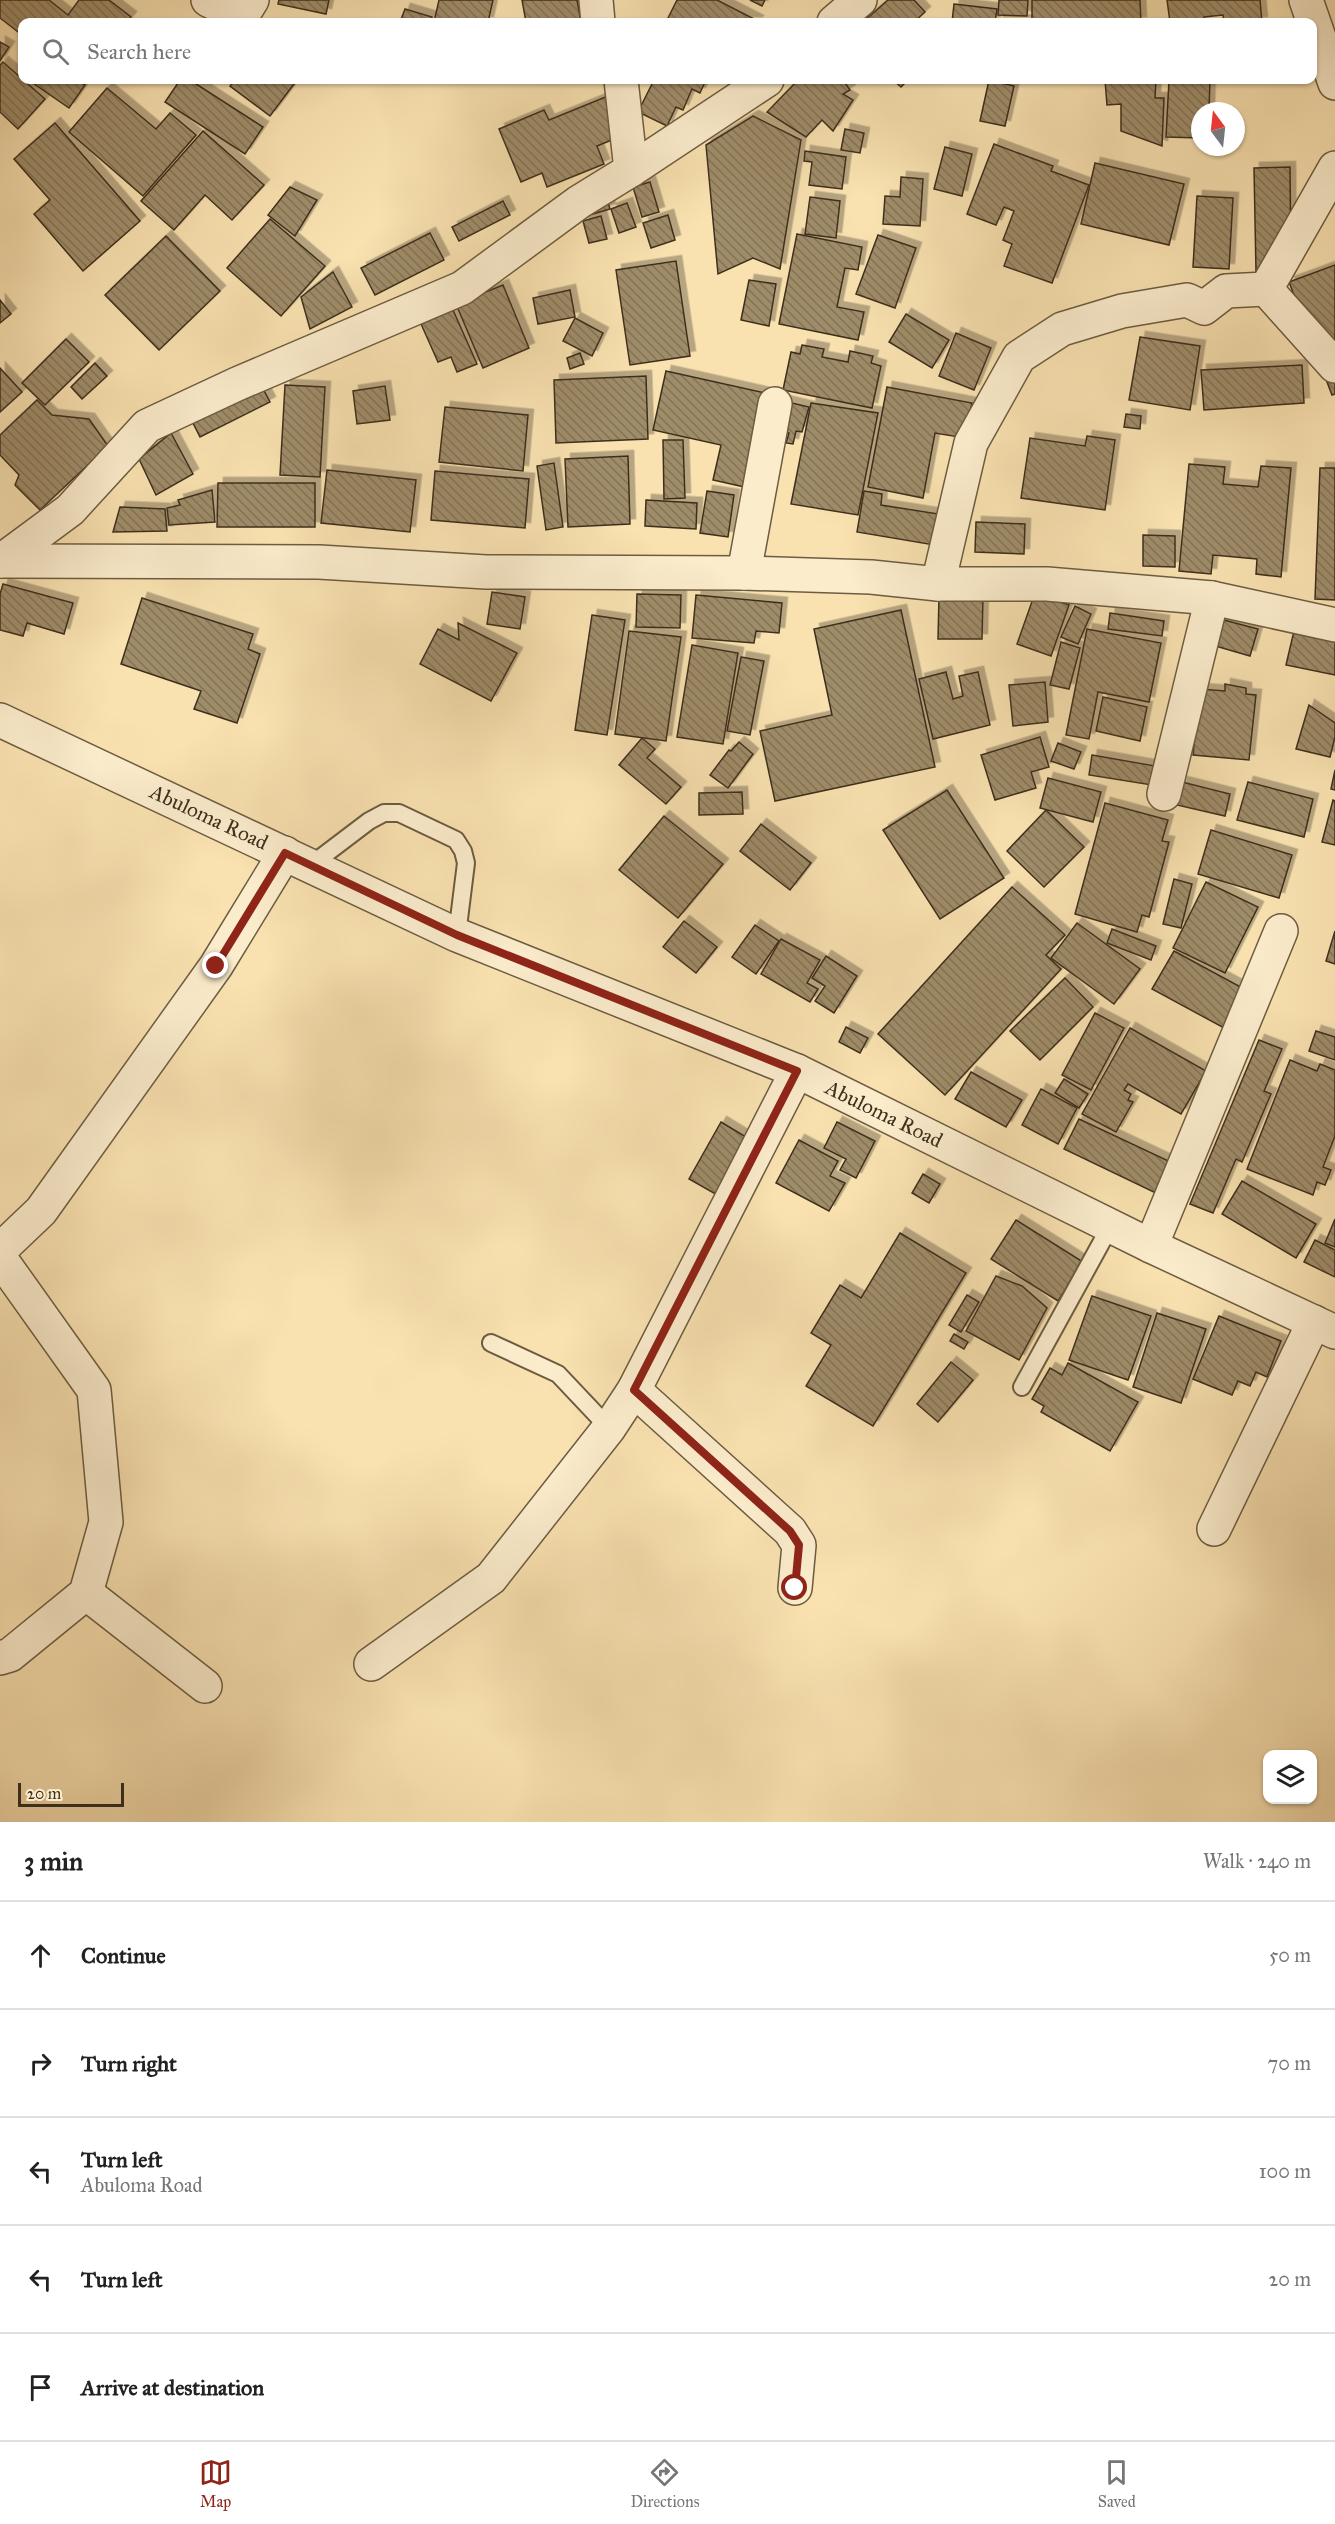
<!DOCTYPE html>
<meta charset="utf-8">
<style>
:root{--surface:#fff;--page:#f2f2f2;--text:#222;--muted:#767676;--line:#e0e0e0;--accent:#8f2418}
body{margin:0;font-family:"IM FELL Great Primer",serif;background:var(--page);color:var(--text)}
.controls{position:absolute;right:18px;bottom:18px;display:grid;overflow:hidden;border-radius:12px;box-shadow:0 2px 4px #0004}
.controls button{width:54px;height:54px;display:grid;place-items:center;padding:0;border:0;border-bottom:2px solid var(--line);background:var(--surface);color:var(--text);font:30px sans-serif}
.compass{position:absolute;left:1191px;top:102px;width:54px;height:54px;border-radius:50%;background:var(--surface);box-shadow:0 2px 4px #0004;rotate:345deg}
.scale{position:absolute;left:18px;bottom:15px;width:106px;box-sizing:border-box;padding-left:6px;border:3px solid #3e2f1c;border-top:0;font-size:16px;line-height:21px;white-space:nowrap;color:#3e2f1c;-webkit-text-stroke:4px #fbeccc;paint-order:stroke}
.stop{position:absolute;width:18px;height:18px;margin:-14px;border:4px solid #8f2418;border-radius:50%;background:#fff}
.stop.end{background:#8f2418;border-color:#fff;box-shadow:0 2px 6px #0008}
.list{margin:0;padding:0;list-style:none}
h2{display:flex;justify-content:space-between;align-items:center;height:78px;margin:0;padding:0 24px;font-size:26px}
h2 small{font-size:20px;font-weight:400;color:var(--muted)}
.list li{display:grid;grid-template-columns:39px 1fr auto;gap:18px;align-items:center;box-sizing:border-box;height:108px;padding:0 24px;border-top:2px solid var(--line)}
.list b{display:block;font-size:22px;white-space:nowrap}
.list p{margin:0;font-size:20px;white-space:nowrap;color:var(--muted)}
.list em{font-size:20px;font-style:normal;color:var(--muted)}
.icon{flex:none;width:33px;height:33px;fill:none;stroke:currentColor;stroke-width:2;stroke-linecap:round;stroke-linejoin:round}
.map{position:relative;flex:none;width:1335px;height:1822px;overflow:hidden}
.search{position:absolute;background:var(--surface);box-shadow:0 2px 4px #0004;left:18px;right:18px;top:18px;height:66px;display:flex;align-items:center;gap:15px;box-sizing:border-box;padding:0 21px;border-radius:12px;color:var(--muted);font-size:22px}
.sheet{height:618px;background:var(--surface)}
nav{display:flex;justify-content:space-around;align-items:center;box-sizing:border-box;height:84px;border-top:2px solid var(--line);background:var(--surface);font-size:16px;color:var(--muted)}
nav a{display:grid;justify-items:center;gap:3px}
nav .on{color:var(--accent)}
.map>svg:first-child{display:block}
.building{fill:url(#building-back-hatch);stroke:#3e2f1c;stroke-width:1.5;filter:url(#shadow)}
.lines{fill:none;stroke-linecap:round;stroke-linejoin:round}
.service-casing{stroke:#6d5c41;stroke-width:20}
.minor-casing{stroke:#6d5c41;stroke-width:36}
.tertiary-casing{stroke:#6d5c41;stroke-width:36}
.service{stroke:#fbeccc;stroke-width:16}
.minor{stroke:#fbeccc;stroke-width:33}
.tertiary{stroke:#fbeccc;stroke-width:33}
.route{stroke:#8f2418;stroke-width:8}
.labels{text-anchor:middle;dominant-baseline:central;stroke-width:6;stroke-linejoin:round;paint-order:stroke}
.street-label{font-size:21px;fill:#3e2f1c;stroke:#fbeccc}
</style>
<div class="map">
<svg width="1335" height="1822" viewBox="0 0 1335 1822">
<defs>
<pattern id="building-back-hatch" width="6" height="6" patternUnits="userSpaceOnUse" patternTransform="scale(1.5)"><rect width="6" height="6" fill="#9f8c69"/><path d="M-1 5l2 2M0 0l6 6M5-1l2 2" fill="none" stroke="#837356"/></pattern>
<filter id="shadow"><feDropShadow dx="5.5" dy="-5.5" stdDeviation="0" flood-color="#0004"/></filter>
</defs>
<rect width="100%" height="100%" fill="#f9e1b0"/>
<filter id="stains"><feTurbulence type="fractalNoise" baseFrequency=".00333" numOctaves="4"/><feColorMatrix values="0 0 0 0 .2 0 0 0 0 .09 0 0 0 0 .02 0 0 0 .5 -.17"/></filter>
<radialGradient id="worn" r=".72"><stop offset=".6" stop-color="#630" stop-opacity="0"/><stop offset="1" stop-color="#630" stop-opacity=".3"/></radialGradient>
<!-- building -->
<g class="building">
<path d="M0,0H49L68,15L79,0H109L131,17L127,22H22V35L0,18Z"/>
<path d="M279,0H329L326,14L278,4Z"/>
<path d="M439,0H493L488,22H434Z"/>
<path d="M522,0H577L581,22H526Z"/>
<path d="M677,0H717L758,21L757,22H666Z"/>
<path d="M750,0H765L762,6Z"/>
<path d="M888,0H914L925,12L914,22H863Z"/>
<path d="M999,0H1028L1027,16L998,15Z"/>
<path d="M1032,0H1140L1141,22H1032Z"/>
<path d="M1167,0H1260L1262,22H1224L1223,15L1204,17V22H1170Z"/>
<path d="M954,4L997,9L995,22H952Z"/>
<path d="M405,9L432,17L431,22H400Z"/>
<path d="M998,19L1028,21L1027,22H998Z"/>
<path d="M0,42L9,47L0,61Z"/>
<path d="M3,62L45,99L18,129L0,112V65Z"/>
<path d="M35,80H77L85,85L69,108L33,83Z"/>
<path d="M180,80H190L263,127L245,154L165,102Z"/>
<path d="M235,80H297L270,116L230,86Z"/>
<path d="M654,80H706L700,93L692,89L683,110L676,107L667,126L638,112Z"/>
<path d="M798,80H843L850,90L843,94L853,100L833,131L822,120L806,137L767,112Z"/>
<path d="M893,80H908L901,87Z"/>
<path d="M989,80L1014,86L1005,126L980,121Z"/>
<path d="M1105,80H1156L1155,98H1164L1162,146L1121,131V104L1107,105Z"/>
<path d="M1169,80H1210L1209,111H1200V138L1166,137Z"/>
<path d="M107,88L156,129L170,113L196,135L143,196L69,132Z"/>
<path d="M608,96L624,135L597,146L604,164L547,187L542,173L521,182L499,129L544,110L549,120Z"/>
<path d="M753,116L801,140L780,269L753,258L718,274L706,145Z"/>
<path d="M55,123L140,221L83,271L34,214L50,200L14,159Z"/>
<path d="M845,129L864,133L860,153L841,150Z"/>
<path d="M203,131L264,185L232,220L205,195L174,230L141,201Z"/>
<path d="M994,144L1053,166L1051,171L1089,185L1052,283L1004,266L1012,244L1003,240L1014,211L1004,207L996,225L967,214Z"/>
<path d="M945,147L972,154L962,196L934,189Z"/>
<path d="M805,151L846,157L842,189L809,185L812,162L804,161Z"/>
<path d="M1095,163L1184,184L1169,245L1081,224Z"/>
<path d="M1290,167L1291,271L1256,272L1254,168Z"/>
<path d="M901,177L923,179L920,226L883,224L885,196L900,197Z"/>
<path d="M650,182L659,212L642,217L633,187Z"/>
<path d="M290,187L317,200L295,236L268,215Z"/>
<path d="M606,196L610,209L593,214L589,201Z"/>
<path d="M1197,196L1233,198L1229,269L1193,267Z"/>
<path d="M810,197L840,201L836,238L805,234Z"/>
<path d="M503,201L510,215L459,241L452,227Z"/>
<path d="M627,203L636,227L619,233L611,209Z"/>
<path d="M668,215L675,240L651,248L643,223Z"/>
<path d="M601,216L607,239L589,243L583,221Z"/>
<path d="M270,219L325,266L281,316L227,268Z"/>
<path d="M430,233L444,260L375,295L361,268Z"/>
<path d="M797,234L862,247L858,270L845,268L837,307L864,312L858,340L779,324Z"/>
<path d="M878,235L916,248L895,308L856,294Z"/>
<path d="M166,236L220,291L159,350L105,295Z"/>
<path d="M676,261L690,356L630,365L616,270Z"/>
<path d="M1335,265V394L1332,395L1289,282Z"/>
<path d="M333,272L352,307L310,329L301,297Z"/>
<path d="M749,280L776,284L769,326L741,320Z"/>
<path d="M503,285L529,348L483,368L456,304Z"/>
<path d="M570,290L575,317L538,324L533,298Z"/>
<path d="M0,300L11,314L0,323Z"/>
<path d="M453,310L477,364L457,372L451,357L438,362L421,324Z"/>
<path d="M906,314L949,340L932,368L889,342Z"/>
<path d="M575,318L603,333L592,356L563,341Z"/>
<path d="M956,333L991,348L974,390L939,376Z"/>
<path d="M1140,337L1200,346L1190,410L1129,400Z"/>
<path d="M66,339L89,362L45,405L22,383Z"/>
<path d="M802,345L824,349L822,357L848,362L850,351L873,356L871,363L881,366L872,408L783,390L791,352L800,354Z"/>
<path d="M580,353L584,364L570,369L567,358Z"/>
<path d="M95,363L107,376L82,399L71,387Z"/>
<path d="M1302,365L1304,403L1204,410L1201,370Z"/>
<path d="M0,368L22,392L0,412Z"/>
<path d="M666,371L770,394L749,488L713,480L721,445L653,430Z"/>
<path d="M646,376L648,439L556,443L554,380Z"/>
<path d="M261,385L270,402L200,437L191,419Z"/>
<path d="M285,385L325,387L320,477L280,475Z"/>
<path d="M385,386L390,420L357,424L353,391Z"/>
<path d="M887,387L972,403L965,438L935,433L923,498L868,487Z"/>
<path d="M37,400L52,415L89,419L108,446L40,510L15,485L19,475L0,455V435Z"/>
<path d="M779,400L809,407L802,432L796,431L793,444L786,443L789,433L772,429Z"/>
<path d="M811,403L878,413L858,515L791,504Z"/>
<path d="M445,407L528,415L523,471L439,462Z"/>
<path d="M1126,414L1141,416L1140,429L1124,427Z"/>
<path d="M171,433L193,474L156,495L139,459Z"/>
<path d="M1087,436L1115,440L1105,510L1021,498L1030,438L1085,446Z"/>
<path d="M663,440H683L685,498L664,499Z"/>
<path d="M628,456L630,524L568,527L565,459Z"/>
<path d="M554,463L563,527L546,530L537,466Z"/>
<path d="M1189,464L1225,467L1223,484L1258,487L1261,466L1291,468L1281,577L1256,574L1257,559L1213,555L1211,574L1179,571Z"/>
<path d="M1320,468H1335V600L1315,599Z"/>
<path d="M327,470L416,480L410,532L321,523Z"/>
<path d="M435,471L529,479L525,528L431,520Z"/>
<path d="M218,483H315V527H217Z"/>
<path d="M212,490L215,522L169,525L167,508L180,505L178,500Z"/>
<path d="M707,491L734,495L728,537L700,533Z"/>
<path d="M864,491L882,494L881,505L945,515L940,546L857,532Z"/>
<path d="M646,500L697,503L696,529L645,526Z"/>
<path d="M120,507L165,509L167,531L113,532Z"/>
<path d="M976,522L1025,524L1024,554L975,552Z"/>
<path d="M1143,535L1175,536V567L1143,566Z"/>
<path d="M3,584L73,603L64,634L27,623L23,636L0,630V594Z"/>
<path d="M492,592L525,597L520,629L487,624Z"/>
<path d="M1035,593L1069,605L1051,656L1017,644Z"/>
<path d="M637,594L681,595L680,628L636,627Z"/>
<path d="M696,595L782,603L779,633L756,631L754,643L692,638Z"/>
<path d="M939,597L983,598L982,639H938Z"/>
<path d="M142,598L253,634L248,649L260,654L237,723L194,709L201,691L121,664Z"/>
<path d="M1075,606L1091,614L1078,644L1061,637Z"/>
<path d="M901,610L935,767L775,801L760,731L832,715L814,629Z"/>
<path d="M1110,613L1164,621L1162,636L1108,629Z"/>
<path d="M592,615L625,620L607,735L575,730Z"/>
<path d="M1220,619L1258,629L1250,656L1212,645Z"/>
<path d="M458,623L517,653L491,701L420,664L438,629L459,640Z"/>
<path d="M1087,629L1161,643L1149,702L1098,692L1089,739L1066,735Z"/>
<path d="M629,631L681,637L666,741L615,734Z"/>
<path d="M1294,631L1335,632V675L1286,665Z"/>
<path d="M1061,642L1080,648L1069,689L1050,685Z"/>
<path d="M692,645L738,653L723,744L677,737Z"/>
<path d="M741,657L764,661L750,735L727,731Z"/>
<path d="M946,672L953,699L963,696L959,676L978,672L990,725L933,739L919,679Z"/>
<path d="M1045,682L1048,722L1013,726L1009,685Z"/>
<path d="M1225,684L1246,688V694L1256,695L1249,760L1193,755L1200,689L1225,691Z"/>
<path d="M1103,697L1147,707L1140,741L1096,731Z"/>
<path d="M1309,705L1335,723V737L1330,757L1296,749Z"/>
<path d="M1040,737L1049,767L1031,772L1036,788L995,800L981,755Z"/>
<path d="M642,738L655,749L647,758L681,787L666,804L619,765Z"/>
<path d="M739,742L753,754L728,788L710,775L729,750L731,751Z"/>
<path d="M1058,743L1081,752L1074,769L1051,761Z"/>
<path d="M1092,755L1161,767L1158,786L1089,775Z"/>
<path d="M1335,770V790L1331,789Z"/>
<path d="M1048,778L1101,792L1093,822L1040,808Z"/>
<path d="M1182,782L1230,794L1225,816L1177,805Z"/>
<path d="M1248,782L1313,799L1304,837L1237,820Z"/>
<path d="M947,790L1004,878L940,919L883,830Z"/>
<path d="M742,792L743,814L699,815V793Z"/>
<path d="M1333,800L1335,801V845L1322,842Z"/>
<path d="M1105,803L1168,820L1162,841L1169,842L1149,917L1142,915L1137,932L1075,914Z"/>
<path d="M1046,810L1084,847L1044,887L1007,851Z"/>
<path d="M664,816L723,864L678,918L619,870Z"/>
<path d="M761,824L811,863L790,890L740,851Z"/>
<path d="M1211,830L1292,855L1279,898L1198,874Z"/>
<path d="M1174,879L1192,884L1181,928L1163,924Z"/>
<path d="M1206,882L1258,907L1225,973L1173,948Z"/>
<path d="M1012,887L1065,935L1046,955L1061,969L945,1095L878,1034Z"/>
<path d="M684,921L717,947L696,973L663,947Z"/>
<path d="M1077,923L1140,969L1114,1004L1051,958Z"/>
<path d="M755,925L779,941L756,974L732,957Z"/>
<path d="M1112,929L1156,946L1151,960L1107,943Z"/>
<path d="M1335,931V964L1326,961Z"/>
<path d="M781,939L820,960L807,983L818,989L810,1002L761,974Z"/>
<path d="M1174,951L1248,991L1226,1029L1152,989Z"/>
<path d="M826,956L857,976L834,1013L815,1001L825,986L812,978Z"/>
<path d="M1065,978L1093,1007L1040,1060L1010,1031Z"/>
<path d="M1095,1013L1124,1028L1091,1090L1062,1075Z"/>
<path d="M846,1027L868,1038L860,1053L839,1042Z"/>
<path d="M1130,1028L1206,1071L1181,1114L1128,1084L1124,1090L1131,1094L1128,1100L1133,1102L1116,1132L1082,1114Z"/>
<path d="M1316,1031L1335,1037V1060L1309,1051Z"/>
<path d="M1259,1040L1282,1049L1264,1091L1271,1094L1242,1162L1236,1159L1213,1213L1190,1204Z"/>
<path d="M1290,1060L1317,1071L1320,1064L1335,1070V1136L1323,1167L1331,1170L1325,1185L1317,1182L1313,1195L1247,1169Z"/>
<path d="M971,1072L1022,1100L1006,1127L955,1099Z"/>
<path d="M1064,1079L1088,1094L1079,1108L1055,1093Z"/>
<path d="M1041,1089L1077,1108L1058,1144L1022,1125Z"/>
<path d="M1079,1119L1175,1164L1160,1195L1064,1149Z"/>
<path d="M721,1122L751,1140L719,1196L689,1179Z"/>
<path d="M837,1122L875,1141L856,1178L840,1170L846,1159L824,1148Z"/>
<path d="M799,1140L838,1161L830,1176L845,1183L829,1211L776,1183Z"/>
<path d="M923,1174L940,1184L929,1203L912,1193Z"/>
<path d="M1242,1181L1316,1224L1296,1258L1222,1214Z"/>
<path d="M1335,1219V1247L1325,1243Z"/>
<path d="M1016,1220L1083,1262L1058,1301L991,1259Z"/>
<path d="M900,1233L966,1273L873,1426L806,1386L831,1345L811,1333L840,1285L861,1298Z"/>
<path d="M1315,1240L1335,1250V1277L1304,1262Z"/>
<path d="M996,1276L1022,1286L1047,1308L1019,1360L966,1331Z"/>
<path d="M967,1295L979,1302L961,1332L949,1325Z"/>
<path d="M1092,1296L1151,1316L1128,1380L1069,1360Z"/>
<path d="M1157,1313L1206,1329L1181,1403L1133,1387Z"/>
<path d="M1219,1316L1281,1341L1267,1377L1256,1372L1250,1386L1238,1381L1232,1395L1193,1379Z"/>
<path d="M954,1334L968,1342L964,1349L950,1341Z"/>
<path d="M951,1362L973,1380L938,1422L917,1404Z"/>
<path d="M1068,1363L1138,1402L1110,1451L1041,1412L1044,1406L1032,1399L1050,1368L1062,1375Z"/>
</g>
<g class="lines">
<defs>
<g id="service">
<path d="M311,865L369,821L384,813H399L456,840L463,851L466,863L457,935"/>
<path d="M491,1343L558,1374L609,1428"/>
<path d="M1022,1387L1111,1225"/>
</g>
<g id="minor">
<path d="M208,0L242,16L252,0"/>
<path d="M596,0L598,22"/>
<path d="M1306,0L1335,83"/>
<path d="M834,22L860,0"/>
<path d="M621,80L631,170"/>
<path d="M1335,168L1266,289L1335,366"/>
<path d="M0,561L319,562L486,572L744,573L871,577L938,584H1047L1212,598L1335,625"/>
<path d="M1,561L70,510L147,426L237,384L462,288L579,202L631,170L767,80"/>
<path d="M744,573L775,404"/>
<path d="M938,584L971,443L1019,357L1062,329L1122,311L1187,300L1204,308L1226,291L1266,289"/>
<path d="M1164,794L1212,598"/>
<path d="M1151,1246L1281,931"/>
<path d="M0,1250L41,1211L216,966L285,853"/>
<path d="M0,1258L94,1390L106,1522L86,1593L10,1655L0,1658"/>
<path d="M634,1390L790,1531L799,1545L795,1588"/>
<path d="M1214,1529L1314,1322"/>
<path d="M86,1593L205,1686"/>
<path d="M371,1664L491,1578L609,1428L634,1390L797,1071"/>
</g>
<path id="tertiary" d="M0,720L457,935L797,1071L1151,1246L1335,1332"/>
</defs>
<!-- service casing -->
<use href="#service" class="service-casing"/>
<!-- minor casing -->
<use href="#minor" class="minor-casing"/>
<!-- tertiary casing -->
<use href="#tertiary" class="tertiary-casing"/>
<!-- service -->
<use href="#service" class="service"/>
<!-- minor -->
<use href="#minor" class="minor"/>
<!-- tertiary -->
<use href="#tertiary" class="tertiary"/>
</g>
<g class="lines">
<!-- route -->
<path class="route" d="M216,966L285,853L457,935L797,1071L634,1390L790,1531L799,1545L795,1588"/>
</g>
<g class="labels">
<!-- street labels -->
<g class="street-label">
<text transform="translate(209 817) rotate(25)">Abuloma Road</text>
<text transform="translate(884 1114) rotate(26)">Abuloma Road</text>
</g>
</g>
<rect width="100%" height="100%" filter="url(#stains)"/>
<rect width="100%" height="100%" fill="url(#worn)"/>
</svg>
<div class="controls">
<button><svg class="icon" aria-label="layers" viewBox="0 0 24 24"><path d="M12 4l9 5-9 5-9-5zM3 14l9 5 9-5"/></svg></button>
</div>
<svg class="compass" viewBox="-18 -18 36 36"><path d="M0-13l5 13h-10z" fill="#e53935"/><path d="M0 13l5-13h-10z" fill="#767676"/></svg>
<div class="scale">20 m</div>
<div class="stop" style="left:795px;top:1588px"></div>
<div class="stop end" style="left:216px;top:966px"></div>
<div class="search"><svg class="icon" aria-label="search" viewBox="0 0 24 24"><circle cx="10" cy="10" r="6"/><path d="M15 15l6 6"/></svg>Search here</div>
</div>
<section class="sheet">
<h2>3 min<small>Walk · 240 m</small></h2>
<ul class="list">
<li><svg class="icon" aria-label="ahead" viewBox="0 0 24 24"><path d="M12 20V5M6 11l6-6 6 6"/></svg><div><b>Continue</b></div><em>50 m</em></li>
<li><svg class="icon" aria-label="right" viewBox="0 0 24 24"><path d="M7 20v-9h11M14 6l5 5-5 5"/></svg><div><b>Turn right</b></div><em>70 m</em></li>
<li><svg class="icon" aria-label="left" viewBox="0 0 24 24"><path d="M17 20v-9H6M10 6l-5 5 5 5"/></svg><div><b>Turn left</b><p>Abuloma Road</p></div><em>100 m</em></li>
<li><svg class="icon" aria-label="left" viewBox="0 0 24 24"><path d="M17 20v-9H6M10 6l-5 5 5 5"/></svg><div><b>Turn left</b></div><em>20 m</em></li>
<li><svg class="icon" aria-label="arrive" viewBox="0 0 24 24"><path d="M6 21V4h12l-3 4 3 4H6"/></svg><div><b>Arrive at destination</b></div></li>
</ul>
</section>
<nav>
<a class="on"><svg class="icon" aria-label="map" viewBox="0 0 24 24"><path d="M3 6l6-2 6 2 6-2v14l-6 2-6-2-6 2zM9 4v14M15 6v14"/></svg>Map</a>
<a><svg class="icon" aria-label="directions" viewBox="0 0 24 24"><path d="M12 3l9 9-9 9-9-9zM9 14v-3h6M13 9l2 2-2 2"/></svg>Directions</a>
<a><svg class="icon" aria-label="saved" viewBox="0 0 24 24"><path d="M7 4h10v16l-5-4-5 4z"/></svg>Saved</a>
</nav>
